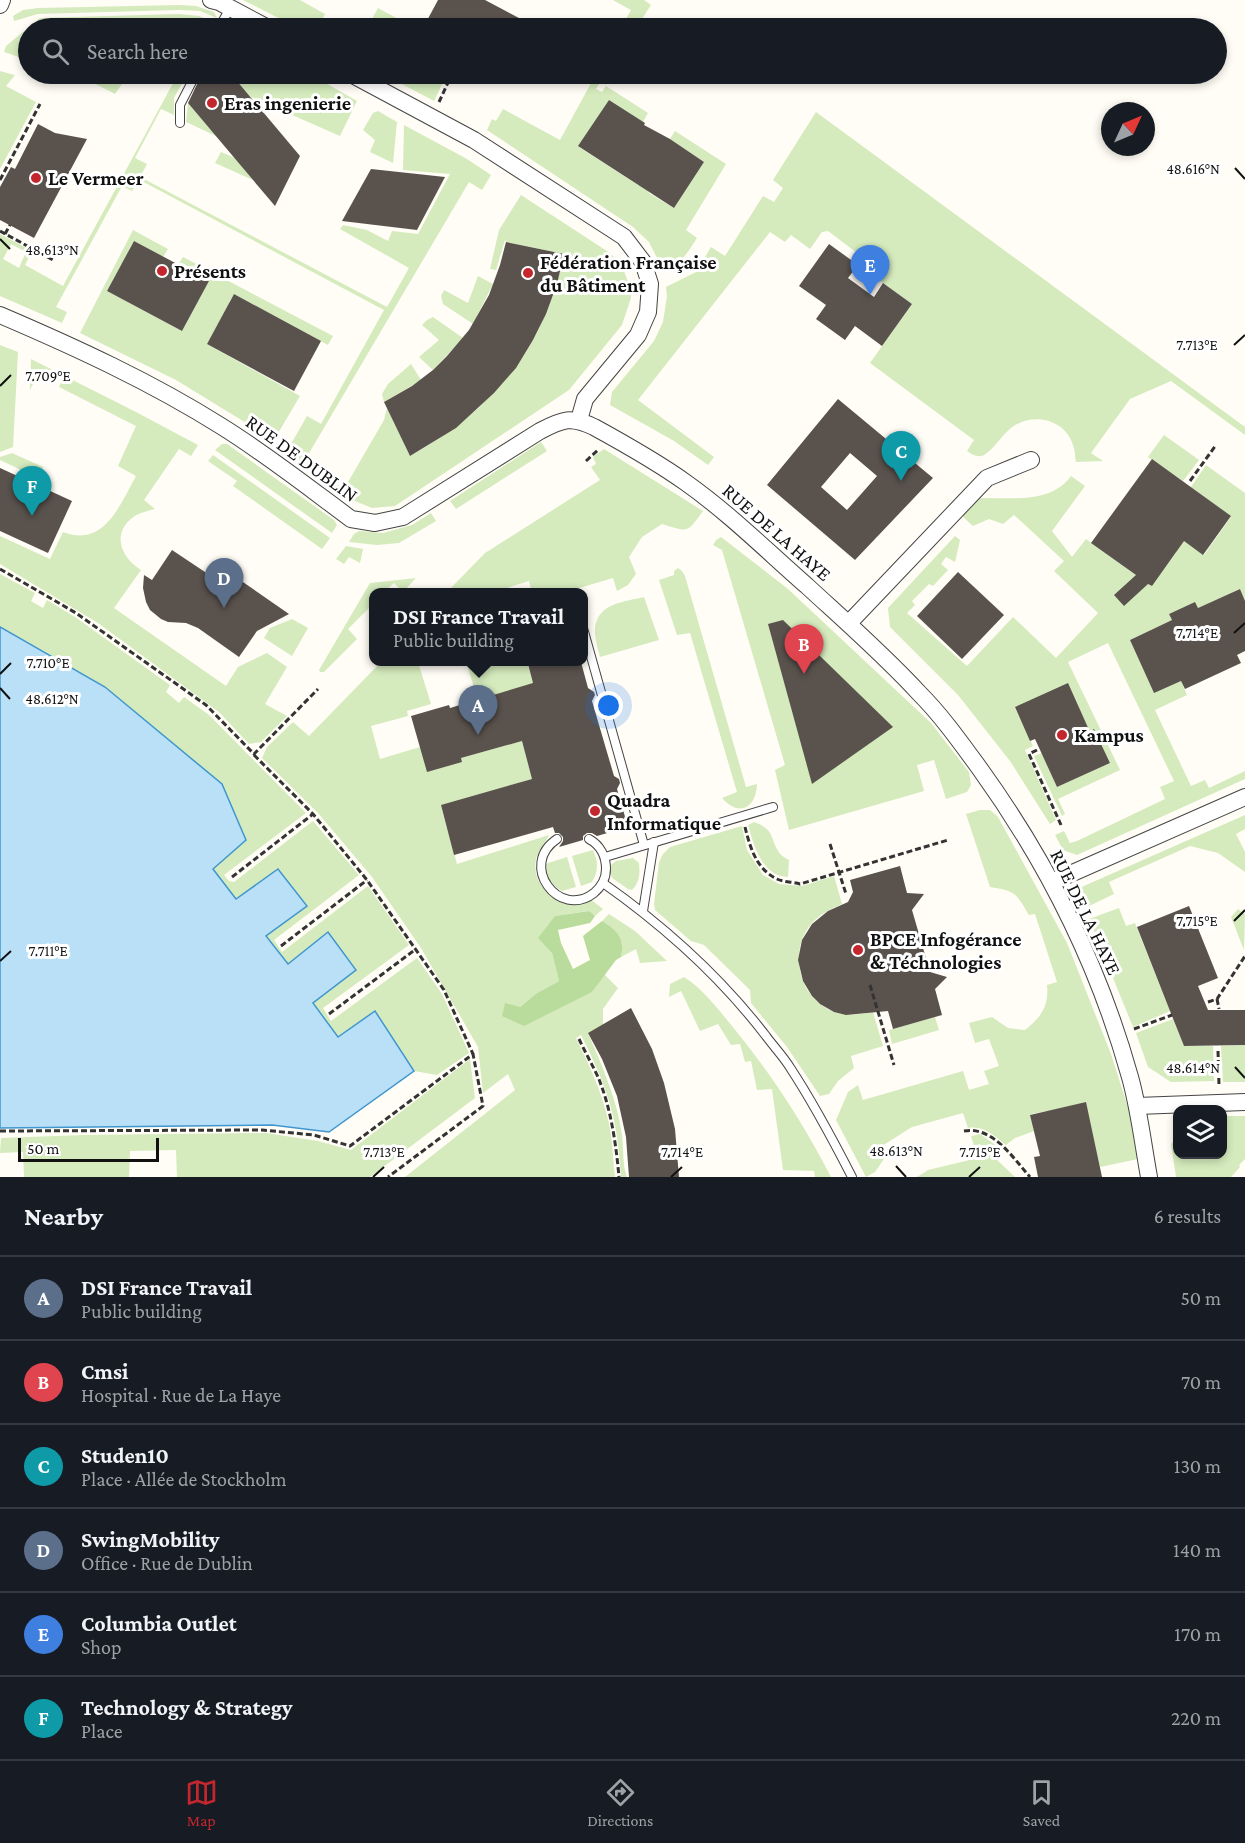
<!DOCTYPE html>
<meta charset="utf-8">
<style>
:root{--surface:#171b24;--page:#242831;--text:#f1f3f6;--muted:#9ea1a6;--line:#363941;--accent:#c4262e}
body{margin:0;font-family:"Crimson Pro",serif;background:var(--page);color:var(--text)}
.controls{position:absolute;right:18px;bottom:18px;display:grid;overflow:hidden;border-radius:12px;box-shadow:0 3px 9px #0003}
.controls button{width:54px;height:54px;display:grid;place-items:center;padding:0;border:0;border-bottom:2px solid var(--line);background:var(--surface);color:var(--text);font:30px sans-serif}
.compass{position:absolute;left:1101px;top:102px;width:54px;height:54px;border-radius:50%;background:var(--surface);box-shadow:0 3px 9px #0003;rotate:46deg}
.scale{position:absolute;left:18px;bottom:15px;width:141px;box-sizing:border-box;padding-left:6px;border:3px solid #111;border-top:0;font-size:16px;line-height:21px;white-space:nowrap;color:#111;-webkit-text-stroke:4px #fff;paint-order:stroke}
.you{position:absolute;left:609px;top:706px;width:21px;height:21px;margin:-15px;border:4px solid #fff;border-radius:50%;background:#1a73e8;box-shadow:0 0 0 9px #1a73e833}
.badge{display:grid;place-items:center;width:39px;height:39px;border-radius:50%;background:var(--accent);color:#fff;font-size:20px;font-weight:700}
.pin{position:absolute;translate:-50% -50px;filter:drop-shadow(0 2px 3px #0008)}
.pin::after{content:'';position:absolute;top:32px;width:21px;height:18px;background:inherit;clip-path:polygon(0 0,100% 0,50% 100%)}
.popup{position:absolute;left:369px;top:588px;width:219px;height:78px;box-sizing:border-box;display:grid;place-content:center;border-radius:12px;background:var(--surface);filter:drop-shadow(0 2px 4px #0005);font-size:20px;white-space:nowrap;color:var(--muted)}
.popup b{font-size:22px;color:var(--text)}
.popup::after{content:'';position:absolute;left:50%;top:100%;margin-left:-12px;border:12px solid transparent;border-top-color:var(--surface)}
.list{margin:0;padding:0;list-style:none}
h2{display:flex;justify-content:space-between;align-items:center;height:78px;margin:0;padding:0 24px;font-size:26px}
h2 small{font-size:20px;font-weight:400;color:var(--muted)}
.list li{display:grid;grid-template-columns:39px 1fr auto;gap:18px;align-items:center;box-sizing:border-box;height:84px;padding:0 24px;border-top:2px solid var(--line)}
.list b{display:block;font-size:22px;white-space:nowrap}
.list p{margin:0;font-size:20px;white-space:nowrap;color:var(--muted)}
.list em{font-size:20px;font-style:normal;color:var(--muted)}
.icon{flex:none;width:33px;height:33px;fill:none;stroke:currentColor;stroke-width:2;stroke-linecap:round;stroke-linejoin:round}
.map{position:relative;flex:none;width:1245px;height:1177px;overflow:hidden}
.search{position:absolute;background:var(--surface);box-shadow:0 3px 9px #0003;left:18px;right:18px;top:18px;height:66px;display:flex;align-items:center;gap:15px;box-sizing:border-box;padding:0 21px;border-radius:33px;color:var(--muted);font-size:22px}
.sheet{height:582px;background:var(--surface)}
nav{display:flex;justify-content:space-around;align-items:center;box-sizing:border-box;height:84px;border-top:2px solid var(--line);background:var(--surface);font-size:16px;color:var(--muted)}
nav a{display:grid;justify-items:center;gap:3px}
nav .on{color:var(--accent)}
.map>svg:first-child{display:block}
.green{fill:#d5ebbd;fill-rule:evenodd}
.forest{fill:#b9dc9c}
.water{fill:#b9e0f7;stroke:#3f96cf;stroke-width:1.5}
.building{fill:#5a524d;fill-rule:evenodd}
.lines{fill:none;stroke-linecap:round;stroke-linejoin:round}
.lane-casing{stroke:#444;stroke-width:10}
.street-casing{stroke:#444;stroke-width:18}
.path{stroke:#333;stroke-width:3;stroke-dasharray:6 3;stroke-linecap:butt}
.lane{stroke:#fff;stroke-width:8}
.street{stroke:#fff;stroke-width:16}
.ticks{fill:none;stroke:#111;stroke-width:2}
.poi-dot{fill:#c4262e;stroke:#fff;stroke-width:2}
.labels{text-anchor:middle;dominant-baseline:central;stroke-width:6;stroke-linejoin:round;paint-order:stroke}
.poi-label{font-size:20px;font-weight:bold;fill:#111;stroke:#fff;text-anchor:start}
.street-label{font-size:20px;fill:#111;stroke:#fff}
.ticks-label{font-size:15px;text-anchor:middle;fill:#111;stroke:#fff;stroke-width:6;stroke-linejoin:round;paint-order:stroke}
</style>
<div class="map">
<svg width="1245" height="1177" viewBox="0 0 1245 1177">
<rect width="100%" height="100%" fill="#fffdf5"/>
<!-- green -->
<g class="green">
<path d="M243,0H300L325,14L320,24L330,28H298Z"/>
<path d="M613,0H644L651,5L636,28H621L631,10Z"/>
<path d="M179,5L196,6L214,12L217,18L200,11L179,10L38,14L14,21L13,16L23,10L38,8Z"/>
<path d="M378,8L400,20L401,28H367Z"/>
<path d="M179,14L199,16L214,22L210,28H28V40L19,48L28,60L4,52L6,46L40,18Z"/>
<path d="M0,71L15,75L6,86L36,102L0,169Z"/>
<path d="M76,74H129L115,94Z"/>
<path d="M178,74H187L174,98V115L161,109L135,158L147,164L140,177L387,307L409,268L340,229L343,225L367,230L388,241L392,231L418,234L450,174L403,170L404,125L467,159L491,175L482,190L469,182L305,460L316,469L315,471L287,451L307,416L321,424L384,310L138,179L132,191L122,186L56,307L67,312L62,323L0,296V234L32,251L25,265L63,286ZM11,244L26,252L19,268L3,259Z"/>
<path d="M231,74H310L357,101L340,136L249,96Z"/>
<path d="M383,74H446V76L434,101Z"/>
<path d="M596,74H605L596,89L602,92L606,86L648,113L643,122L609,100L579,147L638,185L641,181L649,193L674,208L704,162L670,139L675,131L726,164L686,230L697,238C685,256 684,262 662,268L649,242L633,227L487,130L492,119L496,121L503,109L560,140Z"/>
<path d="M188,103L216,136L186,122Z"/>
<path d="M378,111L397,122L393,163L370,152L375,140L363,130L373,113Z"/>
<path d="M816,112L1245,427V435L1171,381L1130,399L1091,453L1103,461L1076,462C1075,457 1075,452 1074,448C1067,419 1033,411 1011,428C1001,436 994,449 984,455C978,458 973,455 967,451L974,440L870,363L912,304L868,272L873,265L828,231L822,232L810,249L791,235L785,242L770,232L638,400L714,457L708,465L674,441L610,405L612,392L654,341L663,322L667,296L666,287L696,272L711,247L725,256L763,196L774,202L783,188L773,180Z"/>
<path d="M221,152L235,158L253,180L215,163Z"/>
<path d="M521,195L610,253L622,266L630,287L631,298L622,325L569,390L395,506L372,508L350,499L329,482L331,480L344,489L384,420L387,408L410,456C493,409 545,349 564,254L506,242L505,240L496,270L490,269L499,230Z"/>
<path d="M133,230L168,249L163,257L134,241L129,249L133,251L121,265L107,291L182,331L209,281L178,265L183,257L333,336L328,345L234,294L229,302L233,305L221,319L207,344L300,396L274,440L176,380L80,333Z"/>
<path d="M478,276L493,284L473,324L443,304L441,296L444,290L468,303Z"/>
<path d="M433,317L463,338L433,370L419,357L439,340L422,325L427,320Z"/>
<path d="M0,345L18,352L13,447L0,452Z"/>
<path d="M31,359L136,412L198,445L191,456L179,449L144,500L155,509C147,511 138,513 132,518C111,535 122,558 141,570L114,608L226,686L238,667L267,653L287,667L265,704L287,716L261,742L249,744L219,712L98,623L0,564V536L50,559L63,532C104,548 120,505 136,476L118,466L136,426L59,387L62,380L40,370L30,390Z"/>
<path d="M411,364L421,380L384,402L382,394L388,384Z"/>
<path d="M1164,435L1199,460L1183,481L1148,457Z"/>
<path d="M541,442L547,451L456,509L450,501Z"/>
<path d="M222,444H227L334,520L337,525L332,533L215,450Z"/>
<path d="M604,449L703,511C686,534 689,532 662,524L642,537L629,557L636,574L628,585L617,591L613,578L566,592H532L529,581L494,592H447L485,553L600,480L591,467L596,464L593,457Z"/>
<path d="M12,453L43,467L38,478L0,460V457Z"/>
<path d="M213,455L330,538L322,549L233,486L237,481L208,461Z"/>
<path d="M1206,465L1245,493V601L1240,589L1198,608L1195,603L1169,614L1172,620L1130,640L1154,692L1181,681L1187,695L1155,710L1191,786L1205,780L1209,788L1245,771V779L1077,855L1063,850L1055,835L1064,831L1070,843L1077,841L1165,799L1160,787L1174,781L1108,643L1068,662L1120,770L1058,799L1065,814L1062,816L1034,756L1042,753L1057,787L1110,763L1095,730L1090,732L1068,684L1015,708L1033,746L1025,750L1056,820L1050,824L1010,761L958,695L890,627L888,608L955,536L960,540L955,562L946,557L941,564L948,570L933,586L929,584L912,601L915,605L907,613L967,666L1013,617L1056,658L1098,613L1054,571L1064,561L1014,515L1003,524L989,519L973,526L961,515L978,498C1010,497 1050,505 1071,476L1085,486L1052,531L1072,557L1086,539L1151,586L1176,553L1177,536L1204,555L1231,517L1191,487Z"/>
<path d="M431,513L436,521L399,543L377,545L349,542L354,534L359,531L383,533L412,525Z"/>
<path d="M721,537L788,589L931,723L969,772L971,785L967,792L946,799L934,760L917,765L924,791L789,830L775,770L785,765L722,550L713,545L716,540Z"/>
<path d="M346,546L363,549L360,563L349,557L344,564L336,559Z"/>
<path d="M678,568L682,571L685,576L746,787L757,784C756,809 739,817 722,798L737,792L690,633L677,635L659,580L674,575V571Z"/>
<path d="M0,574L35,593L31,601L43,608L47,600L75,617L170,685L166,692L179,703L184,697L209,715L306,813L224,875L229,881L234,882L313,821L359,875L274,940L282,952L368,886L409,945L323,1008L331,1021L417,958L442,994L469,1053L437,1075L414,1071L375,1011L338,1037L313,1002L356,969L288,964L266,936L307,906L278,869L236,899L213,869L246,840L105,687L0,627Z"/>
<path d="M416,578L403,592L394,583L384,592H373V604L348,629L357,639L324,672H320L319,670L370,583Z"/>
<path d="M644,597L659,640L600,657C598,649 594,637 595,628C598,603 624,602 644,597Z"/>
<path d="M292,619L308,628L292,656L264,638L270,628Z"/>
<path d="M381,662H418L431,704L407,711L408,716L371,726L380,759L420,747L462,762L461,758L522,741L532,779L441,806L457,864L549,835C546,842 540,849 537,856C530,877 546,898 566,902C573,904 583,901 590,899L603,909L595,916L588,911L555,916L552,953L559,981L537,993L520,1007L502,1016L592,992L604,974L618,988L603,1009V1025L588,1033C602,1066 617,1099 622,1135C624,1149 622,1164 627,1177H621C619,1152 617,1126 609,1101C602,1078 592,1057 581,1035L576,1038C591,1068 606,1101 611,1135C613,1149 613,1163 615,1177H405L515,1090L508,1074L483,1093L478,1047L421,948L372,877L318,813L262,758L267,747L293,722L309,736Z"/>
<path d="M466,662H527L539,703L478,700Z"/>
<path d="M980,810H990L998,817L1067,943L1111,1054L1131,1117L1138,1159L1100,1167L1085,1102L1048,1113L1047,1111L1031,1114L1034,1131L1015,1138L1006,1145C995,1136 983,1125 968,1128L963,1113L912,1127L874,1151L884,1159L875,1172L866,1177L836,1120L848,1092L858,1085L863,1100L963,1071L969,1090L989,1084L984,1071L999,1066L989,1039L975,1043L969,1023L992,1017L1008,1028L1025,1030C1041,1017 1049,1007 1047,985L1057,982L1035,914L1029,915C1016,893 1016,891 990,887L966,814Z"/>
<path d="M1245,815V829L1236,834L1245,852V872L1218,853L1190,846L1109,882L1114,894L1087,907L1077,889Z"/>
<path d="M754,822C774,829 770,837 778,851C780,855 785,858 789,860L788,877C762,876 754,846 748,825Z"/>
<path d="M742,826L747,850L763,875L779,884L802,886L834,876L842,904C831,909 820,914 811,924C788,952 799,997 832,1011C846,1016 859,1015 873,1012L883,1046L851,1056L854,1068L838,1081L829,1094L820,1096L787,1047L751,1003L750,990L704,945L691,941L655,910L654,904L659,862L663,854L670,847Z"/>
<path d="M593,850C598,862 599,870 592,882L581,886L572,856Z"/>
<path d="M567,857L576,887L562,891C550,884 546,878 545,864Z"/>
<path d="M633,858L639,863C640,873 640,882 632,890L628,889L612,878L610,871L611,865L616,861Z"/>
<path d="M1119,908L1126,926L1135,923L1170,1011L1133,1027L1089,919Z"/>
<path d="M1238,909L1245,914L1244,950L1231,917Z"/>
<path d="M609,914L635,931L667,961L640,963L636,949L621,957C625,938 618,932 602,921Z"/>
<path d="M684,977C703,989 718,1009 732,1026C772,1075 802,1121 831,1177H815L814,1171L783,1170L772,1089L757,1090L751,1061L745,1062L740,1044L731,1045L718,1024L700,1031L681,991L669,997L670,984Z"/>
<path d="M935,1017L939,1030L892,1044L889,1030Z"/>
<path d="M1173,1019L1184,1046H1213L1214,1081L1171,1082L1148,1067L1136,1033Z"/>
<path d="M1245,1045V1082H1223L1221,1046Z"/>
<path d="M470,1059L475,1098L370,1177H177L176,1150L130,1151L129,1177H24L23,1152L0,1153L1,1138L83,1135L266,1133L318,1141L351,1150Z"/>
<path d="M1223,1116H1245V1159L1239,1165L1240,1167L1231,1177H1176L1171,1144L1177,1137L1178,1154H1222Z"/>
<path d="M980,1134L1001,1149L994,1157L1015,1177H917L928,1170L978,1158L971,1136Z"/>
</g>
<!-- forest -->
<path class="forest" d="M589,911L595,916L590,923L558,930L561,943L573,969L590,960L583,936L602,921C618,931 625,938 621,957L616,960L592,992L524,1026L502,1016L505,1003L520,1007L537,993L559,981L552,953L538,938L555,916Z"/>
<!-- water -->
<path class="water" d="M0,627L105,687L222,784L246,840L213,869L236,899L278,869L307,906L266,936L288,964L328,932L356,970L313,1003L338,1037L375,1011L414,1071L329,1132L272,1125L0,1128Z"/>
<!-- building -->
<g class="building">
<path d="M438,0H485L538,28H423Z"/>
<path d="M202,74H231L300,156L275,206L188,103Z"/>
<path d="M609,100L645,123L644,125L670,139L704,162L674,208L578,146Z"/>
<path d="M38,124L55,133L87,139L34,238L0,220V187L11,167L15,169Z"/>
<path d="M371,169L445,177L417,230L342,221Z"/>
<path d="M134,241L209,281L182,331L107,291Z"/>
<path d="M506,242L564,254L557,284L546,314L533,340L516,368L494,393L456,428L410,456L384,402L412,386L433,370L447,356L469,330L489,295L500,265Z"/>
<path d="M829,244L858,265L848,278L874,297L883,283L912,304L882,346L855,326L845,340L816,319L826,305L799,286Z"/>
<path d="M234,294L321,341L294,391L207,344Z"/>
<path d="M838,399L933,478L855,560L767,485ZM850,453L877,476L847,510L821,487Z"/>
<path d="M1152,459L1231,516L1203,555L1184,541L1152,586L1148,584L1124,606L1114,595L1136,575L1091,543Z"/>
<path d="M0,468L72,501L48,553L0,531Z"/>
<path d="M172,550L211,576L215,570L237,585L240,580L289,614L257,631L239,657L198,628L186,623L168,622L161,619L150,610L146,602L143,588L144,575L152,580Z"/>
<path d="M958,572L1004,615L962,659L917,616Z"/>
<path d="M1240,589L1245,601V651L1237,655L1241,663L1185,689L1181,681L1154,693L1130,640L1172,620L1169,614L1195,602L1198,608Z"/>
<path d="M783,620L893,727L812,784L768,624Z"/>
<path d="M536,662H581L588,688L594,692L595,695L592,701L614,776L619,779L620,783L617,789L628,827L597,836L592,833H587L583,836V840L559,847L563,841V837L559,833H555L553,827L454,855L441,805L532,779L522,741L461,758L462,762L427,772L411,716L449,705L450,708L533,683L528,664Z"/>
<path d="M1068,683L1090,732L1094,729L1110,763L1057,787L1035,739L1030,741L1015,707Z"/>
<path d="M900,866L907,893L924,894L912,910L930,972L947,977L935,989L942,1015L893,1029L888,1011L846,1015L834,1012L820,1004L812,996L803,981L798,960L802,940L812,924L828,911L848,902L853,892L850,880Z"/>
<path d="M1189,906L1218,978L1198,986L1208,1010H1245V1045L1184,1046L1170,1011L1137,927Z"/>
<path d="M631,1008L652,1049L664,1083L675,1129L679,1177H629L626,1137L617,1096L602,1059L588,1033Z"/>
<path d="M1086,1102L1102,1177H1038L1034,1157L1040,1156L1030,1115Z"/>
</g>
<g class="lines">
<defs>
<g id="lane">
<path d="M219,28L230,8"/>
<path d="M180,123V105L196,74"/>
<path d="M583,628L644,845"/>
<path d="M557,839C518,865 559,920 594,893C601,887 606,878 606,869C606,856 600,845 589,839"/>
<path d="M605,857L773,807"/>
<path d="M603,883C664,926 720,976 766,1036C774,1047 784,1057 791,1069C814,1104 833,1140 852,1177"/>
<path d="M643,911L654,842"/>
</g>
<g id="street">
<path d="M211,0L219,2L268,28"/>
<path d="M0,5L2,0"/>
<path d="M351,74L474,140L624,237L643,262L650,284L648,312L638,335L585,399L579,420"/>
<path d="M0,315C75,347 151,382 221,426C266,454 308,487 351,519L375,523L403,517L540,431C563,419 571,416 594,427C625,444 657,462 685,482C729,513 767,551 807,586C845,621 884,655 919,693C942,716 961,743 980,769C1047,862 1099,966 1130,1077C1139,1109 1143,1144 1149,1177"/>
<path d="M849,623L987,478L1031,460"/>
<path d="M1052,882L1245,797"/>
<path d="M1137,1106L1245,1102"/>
</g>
</defs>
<!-- lane casing -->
<use href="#lane" class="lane-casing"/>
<!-- street casing -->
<use href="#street" class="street-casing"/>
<!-- path -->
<g class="path">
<path d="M439,102L452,74"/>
<path d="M0,180L40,104"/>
<path d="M0,231L53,260"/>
<path d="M5,234L10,225"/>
<path d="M586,461L598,450"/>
<path d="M1190,481L1216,445"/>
<path d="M0,569L76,613L206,705L254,754L318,689"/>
<path d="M1037,750L1029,754L1061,825"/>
<path d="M254,755L313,814L367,880L444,990L473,1054"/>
<path d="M745,827C750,847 756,869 777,879C783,882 793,882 800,884L948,840"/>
<path d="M830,844L846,894"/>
<path d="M232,877L313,814"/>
<path d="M281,946L367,880"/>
<path d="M870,985L894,1065"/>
<path d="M1217,999L1219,1009"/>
<path d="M1208,1002L1217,999L1245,956"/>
<path d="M329,1014L416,949"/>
<path d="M1134,1029L1172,1015"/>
<path d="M579,1039C585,1052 592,1064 598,1077C611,1108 616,1144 619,1177"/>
<path d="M1218,1051L1219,1085"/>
<path d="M0,1131L262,1130L314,1135L350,1146L473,1054L483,1106L388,1177"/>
<path d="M964,1131C993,1126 1013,1158 1030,1177"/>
</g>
<!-- lane -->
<use href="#lane" class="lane"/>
<!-- street -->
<use href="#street" class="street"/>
</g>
<!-- ticks -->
<path class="ticks" d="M1235,168L1245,179M0,239L10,249M1234,345L1245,335M0,386L11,375M1234,633L1245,623M0,674L11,663M0,688L10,699M1234,921L1245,910M0,961L11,951M1235,1067L1245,1078M896,1166L906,1177M373,1177L384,1167M671,1177L682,1167M969,1177L980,1167"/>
<!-- markers -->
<g class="poi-dot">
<circle cx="212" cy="103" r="6"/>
<circle cx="36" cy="178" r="6"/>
<circle cx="162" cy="271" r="6"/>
<circle cx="528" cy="273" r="6"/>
<circle cx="1062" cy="735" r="6"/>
<circle cx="595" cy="811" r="6"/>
<circle cx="858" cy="950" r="6"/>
</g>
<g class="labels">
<!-- poi labels -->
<g class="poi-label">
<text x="224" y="103">Eras ingenierie</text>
<text x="48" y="178">Le Vermeer</text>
<text x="540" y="262">Fédération Française<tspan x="540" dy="23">du Bâtiment</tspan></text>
<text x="174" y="271">Présents</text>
<text x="1074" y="735">Kampus</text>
<text x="607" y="800">Quadra<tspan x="607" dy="23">Informatique</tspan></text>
<text x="870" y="939">BPCE Infogérance<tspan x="870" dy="23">&amp; Téchnologies</tspan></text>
</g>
<!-- street labels -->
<g class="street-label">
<text transform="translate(302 458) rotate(36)">RUE DE DUBLIN</text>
<text transform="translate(777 532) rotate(41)">RUE DE LA HAYE</text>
<text transform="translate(1086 912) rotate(64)">RUE DE LA HAYE</text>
</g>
</g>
<g class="ticks-label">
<text x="1193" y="174">48.616°N</text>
<text x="52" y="255">48.613°N</text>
<text x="1197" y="350">7.713°E</text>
<text x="48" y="381">7.709°E</text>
<text x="1197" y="638">7.714°E</text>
<text x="48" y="668">7.710°E</text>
<text x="52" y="704">48.612°N</text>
<text x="1197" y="926">7.715°E</text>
<text x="48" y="956">7.711°E</text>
<text x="1193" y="1073">48.614°N</text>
<text x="896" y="1156">48.613°N</text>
<text x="384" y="1157">7.713°E</text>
<text x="682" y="1157">7.714°E</text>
<text x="980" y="1157">7.715°E</text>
</g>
</svg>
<div class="controls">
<button><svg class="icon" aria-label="layers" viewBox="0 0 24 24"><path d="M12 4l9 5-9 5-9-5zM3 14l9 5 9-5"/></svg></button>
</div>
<svg class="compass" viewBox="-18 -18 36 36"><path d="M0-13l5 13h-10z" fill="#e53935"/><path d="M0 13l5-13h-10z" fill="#9ea1a6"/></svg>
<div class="scale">50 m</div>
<div class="you"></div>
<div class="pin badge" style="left:478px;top:735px;background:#5c6f8a">A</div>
<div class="popup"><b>DSI France Travail</b>Public building</div>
<div class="pin badge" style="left:804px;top:674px;background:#e0444e">B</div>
<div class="pin badge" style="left:901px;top:481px;background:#0f9aa8">C</div>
<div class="pin badge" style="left:224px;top:608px;background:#5c6f8a">D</div>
<div class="pin badge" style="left:870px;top:295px;background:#3f7fe0">E</div>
<div class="pin badge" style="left:32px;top:516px;background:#0f9aa8">F</div>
<div class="search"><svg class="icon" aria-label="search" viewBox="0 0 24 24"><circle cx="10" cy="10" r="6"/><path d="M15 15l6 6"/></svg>Search here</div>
</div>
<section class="sheet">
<h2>Nearby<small>6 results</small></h2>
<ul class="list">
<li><span class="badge" style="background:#5c6f8a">A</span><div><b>DSI France Travail</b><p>Public building</p></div><em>50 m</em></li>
<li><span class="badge" style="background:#e0444e">B</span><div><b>Cmsi</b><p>Hospital · Rue de La Haye</p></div><em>70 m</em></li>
<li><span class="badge" style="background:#0f9aa8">C</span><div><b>Studen10</b><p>Place · Allée de Stockholm</p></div><em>130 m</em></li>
<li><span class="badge" style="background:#5c6f8a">D</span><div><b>SwingMobility</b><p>Office · Rue de Dublin</p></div><em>140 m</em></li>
<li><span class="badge" style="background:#3f7fe0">E</span><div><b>Columbia Outlet</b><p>Shop</p></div><em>170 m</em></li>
<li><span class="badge" style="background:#0f9aa8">F</span><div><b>Technology &amp; Strategy</b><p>Place</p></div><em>220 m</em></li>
</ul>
</section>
<nav>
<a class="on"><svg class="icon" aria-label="map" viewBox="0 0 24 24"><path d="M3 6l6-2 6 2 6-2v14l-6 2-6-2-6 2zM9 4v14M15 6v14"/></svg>Map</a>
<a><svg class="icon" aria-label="directions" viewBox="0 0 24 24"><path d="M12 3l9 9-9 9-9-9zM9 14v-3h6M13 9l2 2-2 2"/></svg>Directions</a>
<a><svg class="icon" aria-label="saved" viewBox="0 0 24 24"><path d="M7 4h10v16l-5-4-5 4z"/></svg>Saved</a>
</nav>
